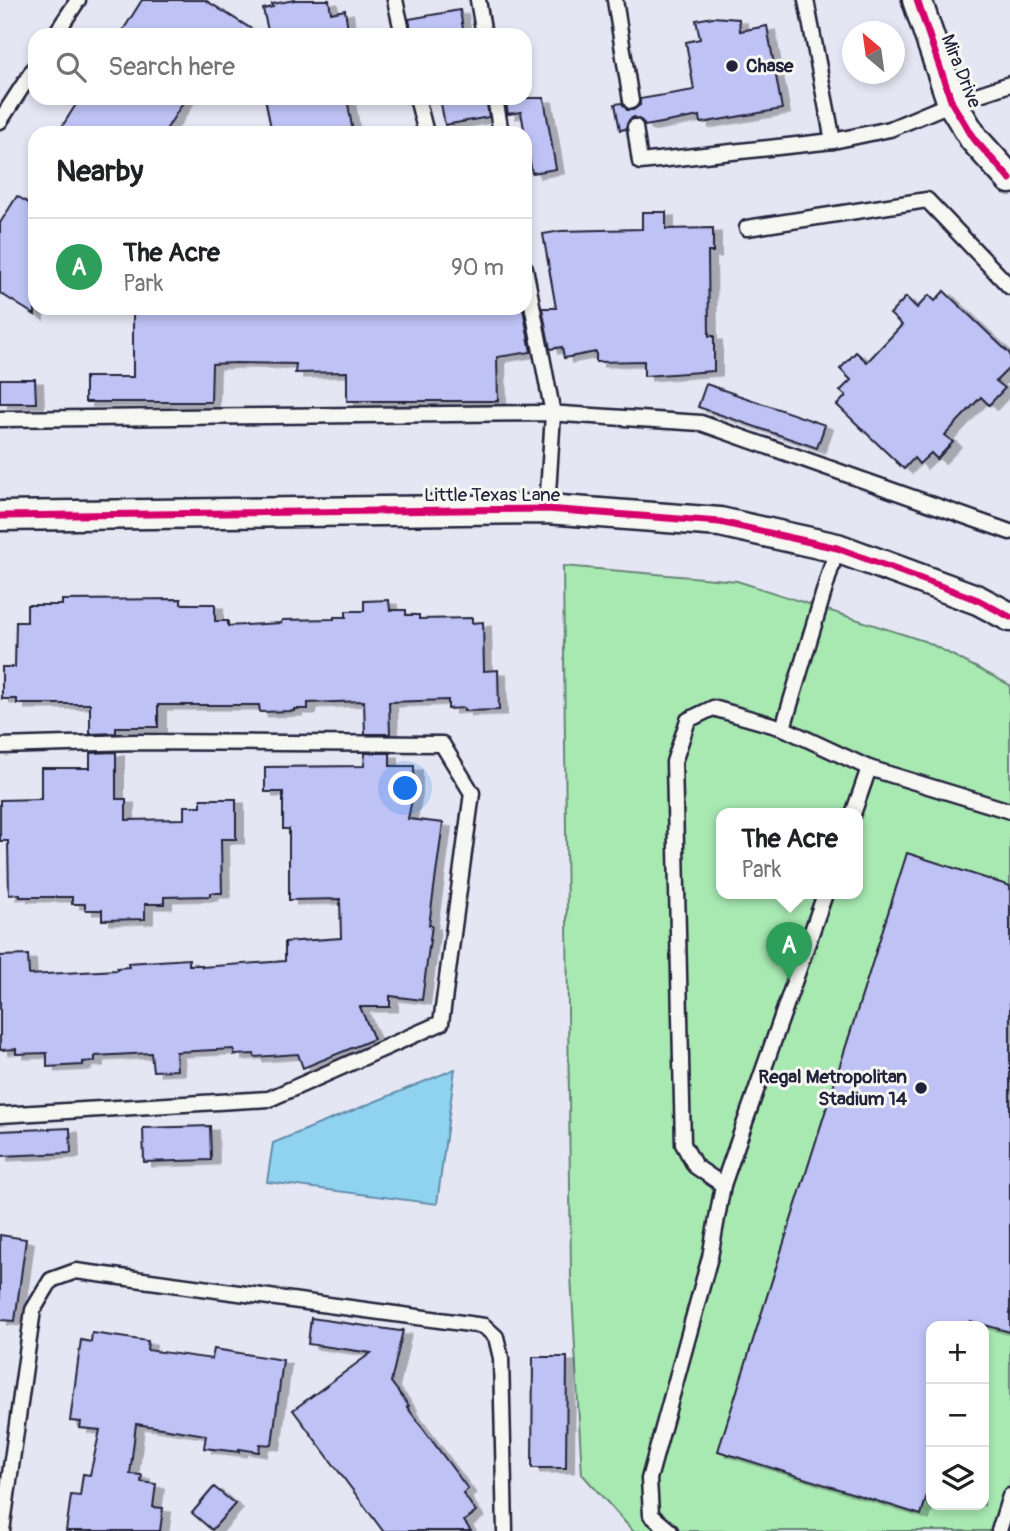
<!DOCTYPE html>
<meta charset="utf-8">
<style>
:root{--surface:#fff;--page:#f2f2f2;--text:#202124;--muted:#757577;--line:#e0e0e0;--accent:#7c3aed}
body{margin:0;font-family:Pangolin,sans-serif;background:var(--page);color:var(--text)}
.controls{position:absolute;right:21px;bottom:21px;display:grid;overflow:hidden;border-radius:14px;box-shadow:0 4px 10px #0003}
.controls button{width:63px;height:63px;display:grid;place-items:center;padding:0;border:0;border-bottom:2px solid var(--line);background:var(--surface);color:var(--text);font:35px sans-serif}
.compass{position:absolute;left:842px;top:21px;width:63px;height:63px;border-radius:50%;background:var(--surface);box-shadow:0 4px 10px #0003;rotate:331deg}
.you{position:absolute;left:406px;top:789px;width:24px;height:24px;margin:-18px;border:5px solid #fff;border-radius:50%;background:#1a73e8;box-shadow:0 0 0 10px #1a73e833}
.badge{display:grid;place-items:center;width:46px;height:46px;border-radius:50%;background:var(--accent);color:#fff;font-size:23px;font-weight:700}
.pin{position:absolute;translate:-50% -58px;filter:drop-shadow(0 2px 4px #0008)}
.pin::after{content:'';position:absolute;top:37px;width:24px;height:21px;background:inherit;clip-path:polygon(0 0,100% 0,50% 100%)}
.popup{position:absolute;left:716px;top:808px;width:147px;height:91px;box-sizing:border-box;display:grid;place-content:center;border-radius:14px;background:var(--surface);filter:drop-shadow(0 2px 5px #0005);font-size:23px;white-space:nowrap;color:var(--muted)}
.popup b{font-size:26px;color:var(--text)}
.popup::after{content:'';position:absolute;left:50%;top:100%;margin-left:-14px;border:14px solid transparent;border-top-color:var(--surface)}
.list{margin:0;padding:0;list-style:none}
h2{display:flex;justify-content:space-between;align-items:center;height:91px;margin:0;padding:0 28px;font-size:30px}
h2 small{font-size:23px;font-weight:400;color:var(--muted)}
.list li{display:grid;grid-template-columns:46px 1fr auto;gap:21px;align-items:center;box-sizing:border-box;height:98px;padding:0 28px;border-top:2px solid var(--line)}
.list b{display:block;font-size:26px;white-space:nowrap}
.list p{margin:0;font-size:23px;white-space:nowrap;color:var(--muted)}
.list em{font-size:23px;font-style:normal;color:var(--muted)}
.icon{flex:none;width:38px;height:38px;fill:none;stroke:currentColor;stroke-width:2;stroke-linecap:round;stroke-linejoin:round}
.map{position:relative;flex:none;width:1010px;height:1531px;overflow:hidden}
.search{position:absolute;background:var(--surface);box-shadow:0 4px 10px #0003;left:28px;top:28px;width:504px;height:77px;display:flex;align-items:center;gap:18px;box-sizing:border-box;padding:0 24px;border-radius:21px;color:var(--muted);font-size:26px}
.panel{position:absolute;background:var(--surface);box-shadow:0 4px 10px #0003;left:28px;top:126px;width:504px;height:189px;border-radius:21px}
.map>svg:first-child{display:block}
.green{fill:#a8e9b2;stroke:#658676;stroke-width:2;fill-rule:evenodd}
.water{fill:#8fd3f1;stroke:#638ca8;stroke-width:2}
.building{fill:#bec2f4;stroke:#22223b;stroke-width:2;filter:url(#shadow)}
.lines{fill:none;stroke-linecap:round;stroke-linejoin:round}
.service-casing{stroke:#22223b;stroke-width:19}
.minor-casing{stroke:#22223b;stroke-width:33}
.service{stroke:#f6f6f2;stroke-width:14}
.minor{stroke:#f6f6f2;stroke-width:28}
.cycleway-casing{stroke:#f6f6f2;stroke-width:11}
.cycleway{stroke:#d6006c;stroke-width:7}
.poi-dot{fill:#22223b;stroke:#f6f6f2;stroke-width:2.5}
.labels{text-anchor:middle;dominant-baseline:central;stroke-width:6;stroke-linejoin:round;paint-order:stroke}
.poi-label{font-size:19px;font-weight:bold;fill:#22223b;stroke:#f6f6f2;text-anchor:start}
.street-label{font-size:19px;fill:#22223b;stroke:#f6f6f2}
</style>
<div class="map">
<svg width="1010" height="1531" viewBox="0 0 1010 1531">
<defs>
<filter id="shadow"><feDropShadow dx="8" dy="4.5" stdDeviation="0" flood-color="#0004"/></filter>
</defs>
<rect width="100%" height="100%" fill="#e5e6f3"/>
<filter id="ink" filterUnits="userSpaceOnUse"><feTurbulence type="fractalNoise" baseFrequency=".0143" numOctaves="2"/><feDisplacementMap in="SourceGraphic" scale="14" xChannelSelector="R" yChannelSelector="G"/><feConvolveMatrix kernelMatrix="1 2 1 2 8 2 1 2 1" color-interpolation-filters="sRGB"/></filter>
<g filter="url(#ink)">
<!-- green -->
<path class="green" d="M563,566L737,581L927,642L1010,685V1531H633L582,1474L571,1275ZM721,814H857V894H721ZM931,1326H984V1505H931Z"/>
<!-- water -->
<path class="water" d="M455,1069L437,1204L267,1182L273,1143Z"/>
<!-- building -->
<g class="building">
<path d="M142,0H205L261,35H120Z"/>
<path d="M295,0H329L331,13L345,10L349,35H269L263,9L273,7L272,4Z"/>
<path d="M460,10L464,35H412L409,19Z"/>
<path d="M713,17L739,19L740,31L767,26L782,109L701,123L700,116L645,126L642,121L634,117L629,120L626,129L620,130L615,104L622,103L627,110H633L640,105V99L694,90L686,42L700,39L696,20Z"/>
<path d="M80,98H186L164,133H58Z"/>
<path d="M265,98H347L353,133H272Z"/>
<path d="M440,98H486L489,117L445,125Z"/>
<path d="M505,98H544L556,169L532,173L521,112L508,114Z"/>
<path d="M17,196L35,207V315L0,293V223Z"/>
<path d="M642,212H666V229L713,228V252H708L709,336H714V371L644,376V361L596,362V352L564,358L562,347L550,349L542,308H556L543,234L561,231L642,229Z"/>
<path d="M944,291L1010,354V367L996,381L1005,388L989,405L981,397L945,435L953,442L937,459L931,453L919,464L914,458L904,469L837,405L846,396L840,391L851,380L840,369L856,352L867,362L902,325L890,314L906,297L917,308L929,295L935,301Z"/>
<path d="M133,308H523L531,352L497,357L498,401H347V372L295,373L296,364L236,363L212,364L211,402H85V377H133Z"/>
<path d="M0,379H35L36,403H0Z"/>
<path d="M706,384L825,425L817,448L698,407Z"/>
<path d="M181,599V604H215V621H228V626L281,623L282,620L334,619V617H346V611H364V601L389,600L390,610H406V615H419V619L472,618V623L483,622L484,671L498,670L499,710L464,711V708L448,709V700L389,702L390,734H365L364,701L308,703V709H294V711L260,712L259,705H158V727H116V733L90,734V704H17V699H2V667H15L16,622H27V605H62V600Z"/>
<path d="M116,752V799H126V820L184,819V806H201V799H236V839H221L222,893H210V896L164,897V904H145V919L102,920V910H85V904H72V897H20V894L9,895L8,841H0V800L41,799V768H90V753Z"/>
<path d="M365,753H390V766H414V790L408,819L443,823L429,925H432L422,1000L390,996V1007H360L374,1039L303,1068L298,1054L255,1057L254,1054L234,1055V1049L176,1052L177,1070L153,1071L151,1053L95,1056V1061L83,1062V1065L47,1067V1053L16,1054V1049L0,1050V956L28,955L29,975L117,970V968L129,967L128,963L189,959V965H202V967L285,961V942L341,938L340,899L289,900V829H283V792H265V767L364,766Z"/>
<path d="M907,853L1010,886V1332L970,1321L968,1326H931V1481L921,1515L718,1451Z"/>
<path d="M210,1126L211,1160L144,1162L143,1128Z"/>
<path d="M70,1128L71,1153L0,1156V1131Z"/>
<path d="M0,1235L26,1239L15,1321L0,1320Z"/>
<path d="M311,1318L400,1331L403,1330L391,1382L409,1406L407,1407L468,1489L463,1493L476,1512L464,1521L471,1531H383L293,1410L371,1353L308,1344Z"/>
<path d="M92,1333L148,1341L147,1350L212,1359L214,1349L283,1360L272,1445L260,1444L259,1452L239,1449V1452L204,1448L206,1435L136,1424L130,1474L142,1475L141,1482L156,1484L153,1507L163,1508L160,1531H66L71,1495L80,1496L83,1474L90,1475L100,1430L80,1428L81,1422L70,1421L81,1340L91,1342Z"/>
<path d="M533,1357H567L566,1468H532Z"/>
<path d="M214,1487L235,1504L212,1530L192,1513Z"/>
</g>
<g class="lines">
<defs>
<g id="service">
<path d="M395,0L403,35"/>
<path d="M478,0L484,35"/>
<path d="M615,0L631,101"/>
<path d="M806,0L833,141"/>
<path d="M55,35L78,0"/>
<path d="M417,98L426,133"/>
<path d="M495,98L501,133"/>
<path d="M0,121L35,67"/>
<path d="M635,127L640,162L833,141L890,129L952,103L1010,84"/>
<path d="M747,228L927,200L1010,287"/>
<path d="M525,268L553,414L547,509"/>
<path d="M0,419L547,413L701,423L1010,532"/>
<path d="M783,728L869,768"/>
<path d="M0,746L135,742L442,744L472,793L441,1023L269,1099L0,1115"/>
<path d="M853,814L869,768L1010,811"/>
<path d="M723,1185L825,894"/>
<path d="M2,1531L33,1310L51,1280L76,1271L484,1326L496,1337L501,1358L505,1531"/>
<path d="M670,1531L651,1515L649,1479L710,1257L723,1185L695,1166L683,1144L674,762L688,720L713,708L783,728L837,548"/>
<path d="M999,1531L1010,1496"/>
</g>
<g id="minor">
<path d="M917,0L952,103L974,139L1010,179"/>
<path d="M0,516L547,509L720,522L837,548L978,600L1010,617"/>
</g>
</defs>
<!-- service casing -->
<use href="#service" class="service-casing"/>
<!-- minor casing -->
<use href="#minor" class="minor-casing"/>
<!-- service -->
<use href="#service" class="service"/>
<!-- minor -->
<use href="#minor" class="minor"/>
<defs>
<g id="cycleway">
<path d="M917,0L952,103L974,139L1010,179"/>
<path d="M0,516L547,509L720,522L837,548L978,600L1010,617"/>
</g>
</defs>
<!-- cycleway casing -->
<use href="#cycleway" class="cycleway-casing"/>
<!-- cycleway -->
<use href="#cycleway" class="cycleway"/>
</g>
</g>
<!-- markers -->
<g class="poi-dot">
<circle cx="732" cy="66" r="7"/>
<circle cx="921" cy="1088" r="7"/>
</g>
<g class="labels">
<!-- poi labels -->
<g class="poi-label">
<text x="746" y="66">Chase</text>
<text x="907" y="1077" text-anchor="end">Regal Metropolitan<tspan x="907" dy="22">Stadium 14</tspan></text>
</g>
<!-- street labels -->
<g class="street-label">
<text transform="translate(961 71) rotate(68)">Mira Drive</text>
<text x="492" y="495">Little Texas Lane</text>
</g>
</g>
</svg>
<div class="controls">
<button>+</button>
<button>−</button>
<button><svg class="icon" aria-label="layers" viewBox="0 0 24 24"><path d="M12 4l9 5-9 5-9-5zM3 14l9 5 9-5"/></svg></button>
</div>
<svg class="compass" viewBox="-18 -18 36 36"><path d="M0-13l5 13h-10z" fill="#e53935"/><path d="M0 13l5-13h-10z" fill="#757577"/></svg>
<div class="you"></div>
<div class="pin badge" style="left:789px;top:980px;background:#2e9e5b">A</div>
<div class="popup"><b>The Acre</b>Park</div>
<div class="search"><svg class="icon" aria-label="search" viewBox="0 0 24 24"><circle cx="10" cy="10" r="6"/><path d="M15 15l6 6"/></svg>Search here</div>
<section class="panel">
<h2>Nearby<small></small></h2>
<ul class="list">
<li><span class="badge" style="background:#2e9e5b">A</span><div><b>The Acre</b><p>Park</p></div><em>90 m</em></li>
</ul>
</section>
</div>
